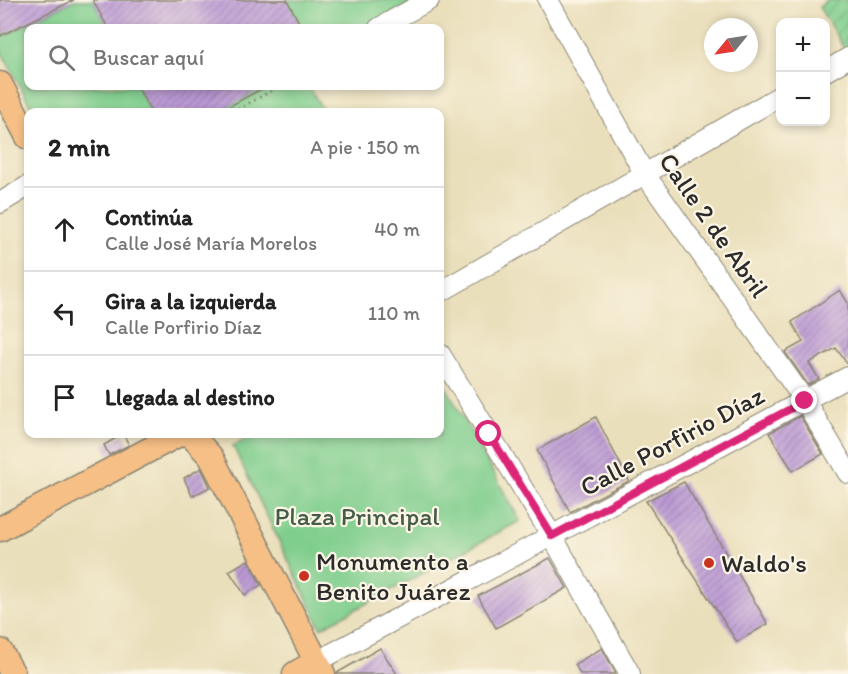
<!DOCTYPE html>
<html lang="es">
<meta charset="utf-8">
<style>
:root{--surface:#fff;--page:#f6f6f6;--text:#222;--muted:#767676;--line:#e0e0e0}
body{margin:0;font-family:Itim,sans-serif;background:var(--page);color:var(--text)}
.controls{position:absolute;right:18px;top:18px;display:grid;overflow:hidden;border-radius:12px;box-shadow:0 3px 9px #0003}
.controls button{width:54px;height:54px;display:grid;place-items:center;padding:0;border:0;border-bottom:2px solid var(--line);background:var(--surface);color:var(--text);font:30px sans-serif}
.compass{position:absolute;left:704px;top:18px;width:54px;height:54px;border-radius:50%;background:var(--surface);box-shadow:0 3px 9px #0003;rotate:240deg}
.stop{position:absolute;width:18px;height:18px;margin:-14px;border:4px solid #db2777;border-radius:50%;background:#fff}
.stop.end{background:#db2777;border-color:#fff;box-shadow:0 2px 6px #0008}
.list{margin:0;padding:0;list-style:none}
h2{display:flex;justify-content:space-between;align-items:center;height:78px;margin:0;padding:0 24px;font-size:26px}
h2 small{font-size:20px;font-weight:400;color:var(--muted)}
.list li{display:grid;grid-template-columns:39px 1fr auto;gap:18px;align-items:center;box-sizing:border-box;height:84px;padding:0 24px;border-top:2px solid var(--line)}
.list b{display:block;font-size:22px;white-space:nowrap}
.list p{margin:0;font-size:20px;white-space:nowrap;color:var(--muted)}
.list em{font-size:20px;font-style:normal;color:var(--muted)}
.icon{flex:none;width:33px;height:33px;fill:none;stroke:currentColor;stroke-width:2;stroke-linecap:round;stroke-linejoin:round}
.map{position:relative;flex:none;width:848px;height:674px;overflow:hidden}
.search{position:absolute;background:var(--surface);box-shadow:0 3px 9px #0003;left:24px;top:24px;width:420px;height:66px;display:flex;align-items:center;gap:15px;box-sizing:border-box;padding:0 21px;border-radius:12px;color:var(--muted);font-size:22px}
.panel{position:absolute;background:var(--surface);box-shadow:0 3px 9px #0003;left:24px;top:108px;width:420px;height:330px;border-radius:12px}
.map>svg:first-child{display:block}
.park{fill:#7fce8d;stroke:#557c5c;stroke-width:1.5}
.garden{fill:url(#garden-furrows);stroke:#557c5c;stroke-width:1.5}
.building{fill:url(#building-hatch)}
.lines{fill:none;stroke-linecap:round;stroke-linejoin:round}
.minor-casing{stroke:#8a8573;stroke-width:22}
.major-casing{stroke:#8a8573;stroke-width:27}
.path{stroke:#8a8573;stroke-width:3;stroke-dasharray:1.5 4.5;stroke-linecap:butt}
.minor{stroke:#fff;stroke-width:20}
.major{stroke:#f5bf86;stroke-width:24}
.route{stroke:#db2777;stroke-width:8}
.poi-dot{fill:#c8321e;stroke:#fcf5e5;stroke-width:2}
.labels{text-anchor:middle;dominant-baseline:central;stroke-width:4.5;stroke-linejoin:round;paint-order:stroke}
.street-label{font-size:26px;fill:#2b2b2b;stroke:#fcf5e5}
.park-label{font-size:26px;fill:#445c48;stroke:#fcf5e5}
.poi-label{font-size:26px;fill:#2b2b2b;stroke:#fcf5e5;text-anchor:start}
</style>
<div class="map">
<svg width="848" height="674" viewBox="0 0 848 674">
<defs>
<pattern id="garden-furrows" width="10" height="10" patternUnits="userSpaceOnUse" patternTransform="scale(1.5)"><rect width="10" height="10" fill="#7fce8d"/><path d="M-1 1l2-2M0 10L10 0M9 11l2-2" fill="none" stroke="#6eb17a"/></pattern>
<pattern id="building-hatch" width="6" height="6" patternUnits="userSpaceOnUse" patternTransform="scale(1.5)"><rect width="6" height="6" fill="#bc9ad5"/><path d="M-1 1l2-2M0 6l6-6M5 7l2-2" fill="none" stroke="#997ead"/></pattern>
</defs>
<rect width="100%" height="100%" fill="#fcf5e5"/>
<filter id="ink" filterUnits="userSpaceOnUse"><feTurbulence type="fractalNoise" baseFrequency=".0167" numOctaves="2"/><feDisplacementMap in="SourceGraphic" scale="12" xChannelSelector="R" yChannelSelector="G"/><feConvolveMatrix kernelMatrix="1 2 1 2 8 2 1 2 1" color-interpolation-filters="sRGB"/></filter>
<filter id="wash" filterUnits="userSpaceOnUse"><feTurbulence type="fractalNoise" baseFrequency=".008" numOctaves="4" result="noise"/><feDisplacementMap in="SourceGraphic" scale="24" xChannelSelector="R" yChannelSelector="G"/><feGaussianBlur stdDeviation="1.35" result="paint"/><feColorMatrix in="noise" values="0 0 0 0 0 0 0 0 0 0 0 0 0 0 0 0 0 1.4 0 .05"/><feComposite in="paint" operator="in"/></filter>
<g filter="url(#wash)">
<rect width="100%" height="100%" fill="#eadfbb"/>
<!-- park -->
<g class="park">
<path d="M74,0H93L108,28H28V86H137L151,112H34L0,49V38Z"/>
<path d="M287,0H416L367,28H302Z"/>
<path d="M267,86H309L324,112H218Z"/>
<path d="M440,376L520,521L321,628L233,446L255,434H440Z"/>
</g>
<!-- garden -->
<path class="garden" d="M829,0H848V48L845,50L819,7Z"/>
<g id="blocks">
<!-- building -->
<g class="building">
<path d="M0,0H74L0,36Z"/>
<path d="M93,0H287L302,28H108Z"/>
<path d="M137,86H267L219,112H151Z"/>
<path d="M840,290L848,303V365L836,348L809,363L819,379L808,385L785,352L803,342L792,322Z"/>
<path d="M800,416L823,454L793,471L769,433Z"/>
<path d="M596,417L629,481L570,512L537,450Z"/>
<path d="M123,434L129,445L109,455L104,445Z"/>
<path d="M201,468L210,487L192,496L184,478Z"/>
<path d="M684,482L768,624L737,642L646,501Z"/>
<path d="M550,558L567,588L496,628L478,596Z"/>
<path d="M248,560L261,585L245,595L229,571Z"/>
<path d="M380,648L397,674H337V673Z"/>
<path d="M602,648L616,674H580L575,664Z"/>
</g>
</g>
</g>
<g filter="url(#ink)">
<use href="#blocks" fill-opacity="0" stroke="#8a8573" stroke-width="1.5"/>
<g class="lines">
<defs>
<g id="minor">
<path d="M548,0L644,173L805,401L848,473"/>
<path d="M379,28L429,0"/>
<path d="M826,71L848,58"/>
<path d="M0,203L28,186"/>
<path d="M440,292L780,96"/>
<path d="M440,354L552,536L630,674"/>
<path d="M316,662L848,377"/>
</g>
<g id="major">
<path d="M0,84L28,137"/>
<path d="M190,434L211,457L323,674"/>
<path d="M0,529L179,434"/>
<path d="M0,651L13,674"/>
<path d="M295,674L316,662"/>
</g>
</defs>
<!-- minor casing -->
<use href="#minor" class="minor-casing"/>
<!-- major casing -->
<use href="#major" class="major-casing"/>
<!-- path -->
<path class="path" d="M233,112L280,86"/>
<!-- minor -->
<use href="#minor" class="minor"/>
<!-- major -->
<use href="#major" class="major"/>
</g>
</g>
<g class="lines" filter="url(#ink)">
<!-- route -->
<path class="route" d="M489,434L552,536L805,401"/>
</g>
<!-- markers -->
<g class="poi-dot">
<circle cx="709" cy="563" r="6"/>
<circle cx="304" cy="576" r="6"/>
</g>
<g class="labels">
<!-- street labels -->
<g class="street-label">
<text transform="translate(714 225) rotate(55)">Calle 2 de Abril</text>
<text transform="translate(672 441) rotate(-28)">Calle Porfirio Díaz</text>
</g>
<!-- park labels -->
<g class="park-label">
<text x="357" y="516">Plaza Principal</text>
</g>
<!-- poi labels -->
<g class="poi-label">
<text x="316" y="561">Monumento a<tspan x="316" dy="30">Benito Juárez</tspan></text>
<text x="721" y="563">Waldo's</text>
</g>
</g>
</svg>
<div class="controls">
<button>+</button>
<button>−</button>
</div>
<svg class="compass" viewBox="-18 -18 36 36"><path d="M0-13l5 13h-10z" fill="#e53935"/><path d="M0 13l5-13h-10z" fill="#767676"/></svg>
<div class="stop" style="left:489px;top:434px"></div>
<div class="stop end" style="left:805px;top:401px"></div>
<div class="search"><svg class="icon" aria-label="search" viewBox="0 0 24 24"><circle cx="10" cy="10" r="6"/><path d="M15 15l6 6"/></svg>Buscar aquí</div>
<section class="panel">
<h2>2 min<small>A pie · 150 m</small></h2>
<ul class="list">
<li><svg class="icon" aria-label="ahead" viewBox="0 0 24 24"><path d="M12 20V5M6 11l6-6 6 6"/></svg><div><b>Continúa</b><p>Calle José María Morelos</p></div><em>40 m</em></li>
<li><svg class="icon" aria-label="left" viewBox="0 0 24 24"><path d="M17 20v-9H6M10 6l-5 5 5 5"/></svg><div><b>Gira a la izquierda</b><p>Calle Porfirio Díaz</p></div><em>110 m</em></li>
<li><svg class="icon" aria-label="arrive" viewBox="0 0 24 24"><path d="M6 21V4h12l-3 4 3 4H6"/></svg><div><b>Llegada al destino</b></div></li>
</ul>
</section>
</div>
